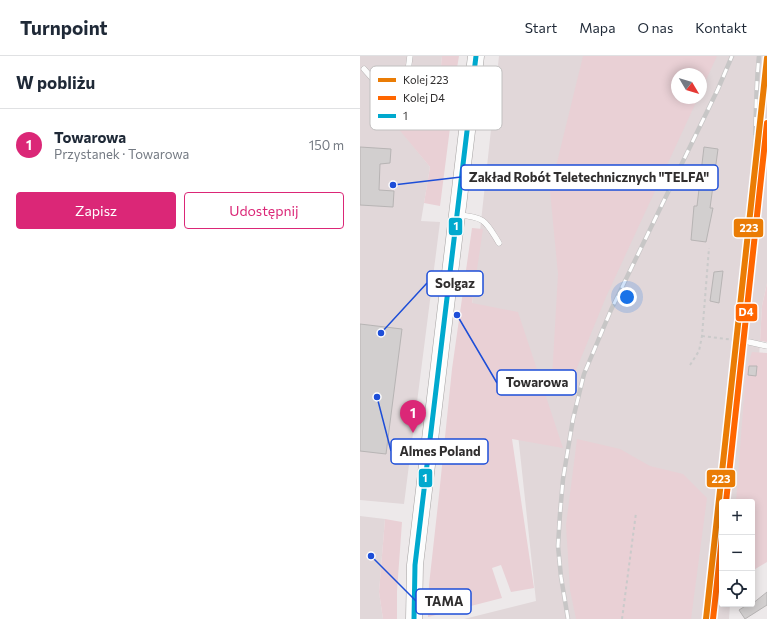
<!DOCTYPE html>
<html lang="pl">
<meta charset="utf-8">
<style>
:root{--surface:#fff;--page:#f2f2f3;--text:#1f2937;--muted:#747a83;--line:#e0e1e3;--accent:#db2777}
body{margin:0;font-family:Commissioner,sans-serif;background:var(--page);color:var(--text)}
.controls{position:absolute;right:12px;bottom:12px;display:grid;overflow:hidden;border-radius:4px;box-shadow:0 2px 10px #0003}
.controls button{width:36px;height:36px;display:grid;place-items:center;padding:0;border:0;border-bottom:1px solid var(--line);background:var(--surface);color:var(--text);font:20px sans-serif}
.compass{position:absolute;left:311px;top:12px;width:36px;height:36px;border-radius:50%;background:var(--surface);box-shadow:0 2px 10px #0003;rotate:128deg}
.you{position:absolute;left:267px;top:241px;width:14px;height:14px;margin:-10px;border:3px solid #fff;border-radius:50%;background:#1a73e8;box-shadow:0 0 0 6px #1a73e833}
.badge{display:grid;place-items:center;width:26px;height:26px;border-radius:50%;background:var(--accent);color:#fff;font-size:13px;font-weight:700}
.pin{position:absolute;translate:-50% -33px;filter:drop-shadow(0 1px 2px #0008)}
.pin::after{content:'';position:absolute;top:21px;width:14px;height:12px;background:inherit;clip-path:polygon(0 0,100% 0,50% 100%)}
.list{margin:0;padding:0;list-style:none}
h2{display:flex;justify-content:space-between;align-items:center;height:52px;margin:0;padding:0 16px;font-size:17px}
h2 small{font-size:13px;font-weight:400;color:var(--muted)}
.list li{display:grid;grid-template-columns:26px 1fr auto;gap:12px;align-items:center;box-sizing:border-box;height:72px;padding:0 16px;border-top:1px solid var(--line)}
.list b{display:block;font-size:15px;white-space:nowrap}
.list p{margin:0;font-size:13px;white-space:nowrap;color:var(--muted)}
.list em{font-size:13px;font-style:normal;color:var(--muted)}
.actions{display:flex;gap:8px;padding:12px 16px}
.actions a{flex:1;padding:9px 0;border:1px solid var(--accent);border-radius:4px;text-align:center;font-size:14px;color:var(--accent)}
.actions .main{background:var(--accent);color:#fff}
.icon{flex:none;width:22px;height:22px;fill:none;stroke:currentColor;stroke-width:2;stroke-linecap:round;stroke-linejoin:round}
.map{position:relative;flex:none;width:407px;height:563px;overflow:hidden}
header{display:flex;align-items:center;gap:24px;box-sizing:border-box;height:56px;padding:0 20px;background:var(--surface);border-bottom:1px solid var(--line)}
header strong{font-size:19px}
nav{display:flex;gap:22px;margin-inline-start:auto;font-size:14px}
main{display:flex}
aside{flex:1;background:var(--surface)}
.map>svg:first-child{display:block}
.built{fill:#e1d7d9;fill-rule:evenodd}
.green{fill:#e9d0d5}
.building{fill:#d2cfcf;stroke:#b7b4b4}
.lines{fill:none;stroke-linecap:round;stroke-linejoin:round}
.service-casing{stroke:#a5a2a2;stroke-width:6}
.secondary-casing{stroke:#a5a2a2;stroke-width:17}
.path{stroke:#cacaca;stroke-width:2;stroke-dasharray:3 3;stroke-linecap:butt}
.service{stroke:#fcfcfc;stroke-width:5.5}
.secondary{stroke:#fcfcfc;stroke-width:16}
.rail-casing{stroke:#c7c6c6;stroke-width:4.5}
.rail{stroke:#fff;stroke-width:3;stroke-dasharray:9;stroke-linecap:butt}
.bus-1-casing{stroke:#fff;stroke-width:8}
.bus-1{stroke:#00a9ce;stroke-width:5}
.rail-1-casing{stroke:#fff;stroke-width:9}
.rail-2-casing{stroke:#fff;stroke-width:9}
.rail-1{stroke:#ea7c05;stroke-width:6}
.rail-2{stroke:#f60;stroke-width:6}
.key{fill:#fff;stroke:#c1c0c0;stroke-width:1}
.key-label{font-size:11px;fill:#302e2e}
.leader{fill:none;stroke:#1d4ed8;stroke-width:1.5}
.callout-dot{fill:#1d4ed8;stroke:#fff;stroke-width:1.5}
.callout{fill:#fff;stroke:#1d4ed8;stroke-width:1.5}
.callout-label{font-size:13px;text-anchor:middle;font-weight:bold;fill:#302e2e}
.line-badge{stroke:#fff;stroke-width:1.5}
.badge-label{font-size:11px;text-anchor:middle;font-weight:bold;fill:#fff}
</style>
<header>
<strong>Turnpoint</strong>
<nav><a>Start</a><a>Mapa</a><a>O nas</a><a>Kontakt</a></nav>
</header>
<main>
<aside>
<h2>W pobliżu<small></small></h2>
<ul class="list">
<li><span class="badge">1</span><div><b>Towarowa</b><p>Przystanek · Towarowa</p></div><em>150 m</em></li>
</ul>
<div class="actions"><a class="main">Zapisz</a><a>Udostępnij</a></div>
</aside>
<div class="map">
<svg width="407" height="563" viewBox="0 0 407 563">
<rect width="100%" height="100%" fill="#ede9ea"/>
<!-- built -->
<g class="built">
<path d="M0,0H82L76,55L24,54L70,111L61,165L80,166L44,448L0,444Z"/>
<path d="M139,0H407V227L402,250L395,372L380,446H362V548H370L369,563H104L176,545L153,332L104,322ZM317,18H341V42H317Z"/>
<path d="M0,460L25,463L19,536L23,563H0Z"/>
</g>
<!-- green -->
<g class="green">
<path d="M82,0H99L97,12L81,10Z"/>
<path d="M223,0H357L341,35V18H317V42H338L246,241L207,336L191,339L198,218L190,135Z"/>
<path d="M79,25H96L80,150L64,147L70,111L23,54L76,55Z"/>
<path d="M112,172L123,173L112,247L158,256L203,392L152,383L174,532L151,536L141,509L132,512L142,542L68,561L69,529L79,439L92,313Z"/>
<path d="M407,227V286L400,285L402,250Z"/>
<path d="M392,296L407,297V506L392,515V446H376L386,314Z"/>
<path d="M217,383L260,393L290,410L323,418L347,442L331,563H216L210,534L206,469Z"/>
<path d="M25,463L42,466L37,535V563H23L19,536Z"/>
</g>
<!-- building -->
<g class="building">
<path d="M0,91L31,93L30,107L20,108L19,134L34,135L33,151L0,149Z"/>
<path d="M344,91L358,93L350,152H353L346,186L331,184L334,150H337Z"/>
<path d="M363,215L359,247L350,245L354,216Z"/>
<path d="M0,268L42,273L26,398L0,395Z"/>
<path d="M389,310H397L396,320L388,319Z"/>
<path d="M407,536V549L385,563L379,554L387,549L392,548Z"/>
</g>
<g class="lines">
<defs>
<g id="service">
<path d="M50,0L48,15L113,18"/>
<path d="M4,13L19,30L49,29L68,16"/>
<path d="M99,159C126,161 126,166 139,187"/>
<path d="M389,286L407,290"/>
</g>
<path id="secondary" d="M54,563L55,509L116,0"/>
</defs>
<!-- service casing -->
<use href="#service" class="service-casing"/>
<!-- secondary casing -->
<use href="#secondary" class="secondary-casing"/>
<!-- path -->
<g class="path">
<path d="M342,280L382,285"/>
<path d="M330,309L339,295L342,280L349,192"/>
<path d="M262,563L276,457"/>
</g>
<!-- service -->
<use href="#service" class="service"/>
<!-- secondary -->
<use href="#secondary" class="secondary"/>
<defs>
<g id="rail">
<path d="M392,142C397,95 394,47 399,0"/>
<path d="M208,563L201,521L198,490L200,458L203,423L213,363L224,318L251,254L358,33L372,0"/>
</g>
</defs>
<!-- rail casing -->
<use href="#rail" class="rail-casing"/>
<!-- rail -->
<use href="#rail" class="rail"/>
<defs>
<path id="bus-1" d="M54,563L55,509L116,0"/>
</defs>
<!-- bus-1 casing -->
<use href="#bus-1" class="bus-1-casing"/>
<!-- bus-1 -->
<use href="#bus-1" class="bus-1"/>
<defs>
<path id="rail-1" d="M346,563L407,2"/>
<g id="rail-2">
<path d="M366,446L407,67"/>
<path d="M353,563L362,481"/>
</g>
</defs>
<!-- rail-1 casing -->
<use href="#rail-1" class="rail-1-casing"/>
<!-- rail-2 casing -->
<use href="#rail-2" class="rail-2-casing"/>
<!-- rail-1 -->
<use href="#rail-1" class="rail-1"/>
<!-- rail-2 -->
<use href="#rail-2" class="rail-2"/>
</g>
<!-- legend -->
<rect x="10" y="10" width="132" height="64" rx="6" class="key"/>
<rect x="18" y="22" width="18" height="4" fill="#ea7c05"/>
<rect x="18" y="40" width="18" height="4" fill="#f60"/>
<rect x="18" y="58" width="18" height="4" fill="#00a9ce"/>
<g class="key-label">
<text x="43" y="28">Kolej 223</text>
<text x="43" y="46">Kolej D4</text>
<text x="43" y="64">1</text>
</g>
<!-- callouts -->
<path class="leader" d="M33 129L101 121M21 277L67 227M97 259L137 327M17 341L31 395M11 500L56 545"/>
<g class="callout-dot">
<circle cx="33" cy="129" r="4"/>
<circle cx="21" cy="277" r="4"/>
<circle cx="97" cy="259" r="4"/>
<circle cx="17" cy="341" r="4"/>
<circle cx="11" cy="500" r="4"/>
</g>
<g class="callout">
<rect x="101" y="109" width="257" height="25" rx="4"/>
<rect x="67" y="215" width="56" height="25" rx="4"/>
<rect x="137" y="314" width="79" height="25" rx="4"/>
<rect x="31" y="383" width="97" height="25" rx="4"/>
<rect x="56" y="533" width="55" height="25" rx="4"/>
</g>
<g class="callout-label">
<text x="229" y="126">Zakład Robót Teletechnicznych "TELFA"</text>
<text x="95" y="232">Solgaz</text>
<text x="177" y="331">Towarowa</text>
<text x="80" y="400">Almes Poland</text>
<text x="84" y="550">TAMA</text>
</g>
<g class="line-badge">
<rect x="88" y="161" width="15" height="19" rx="4" fill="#00a9ce"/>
<rect x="373" y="162" width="31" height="20" rx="4" fill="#ea7c05"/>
<rect x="375" y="247" width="23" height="19" rx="4" fill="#f60"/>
<rect x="58" y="412" width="15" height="20" rx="4" fill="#00a9ce"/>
<rect x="346" y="413" width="30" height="19" rx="4" fill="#ea7c05"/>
</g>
<g class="badge-label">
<text x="96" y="174">1</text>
<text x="389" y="176">223</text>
<text x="386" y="260">D4</text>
<text x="65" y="426">1</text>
<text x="361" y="427">223</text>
</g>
</svg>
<div class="controls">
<button>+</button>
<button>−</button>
<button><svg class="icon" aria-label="locate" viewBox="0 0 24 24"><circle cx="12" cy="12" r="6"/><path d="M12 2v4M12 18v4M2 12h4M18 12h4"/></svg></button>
</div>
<svg class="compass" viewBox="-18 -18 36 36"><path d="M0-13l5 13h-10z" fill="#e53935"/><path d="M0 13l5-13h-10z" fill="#747a83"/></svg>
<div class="you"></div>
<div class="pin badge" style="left:53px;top:377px">1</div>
</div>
</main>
